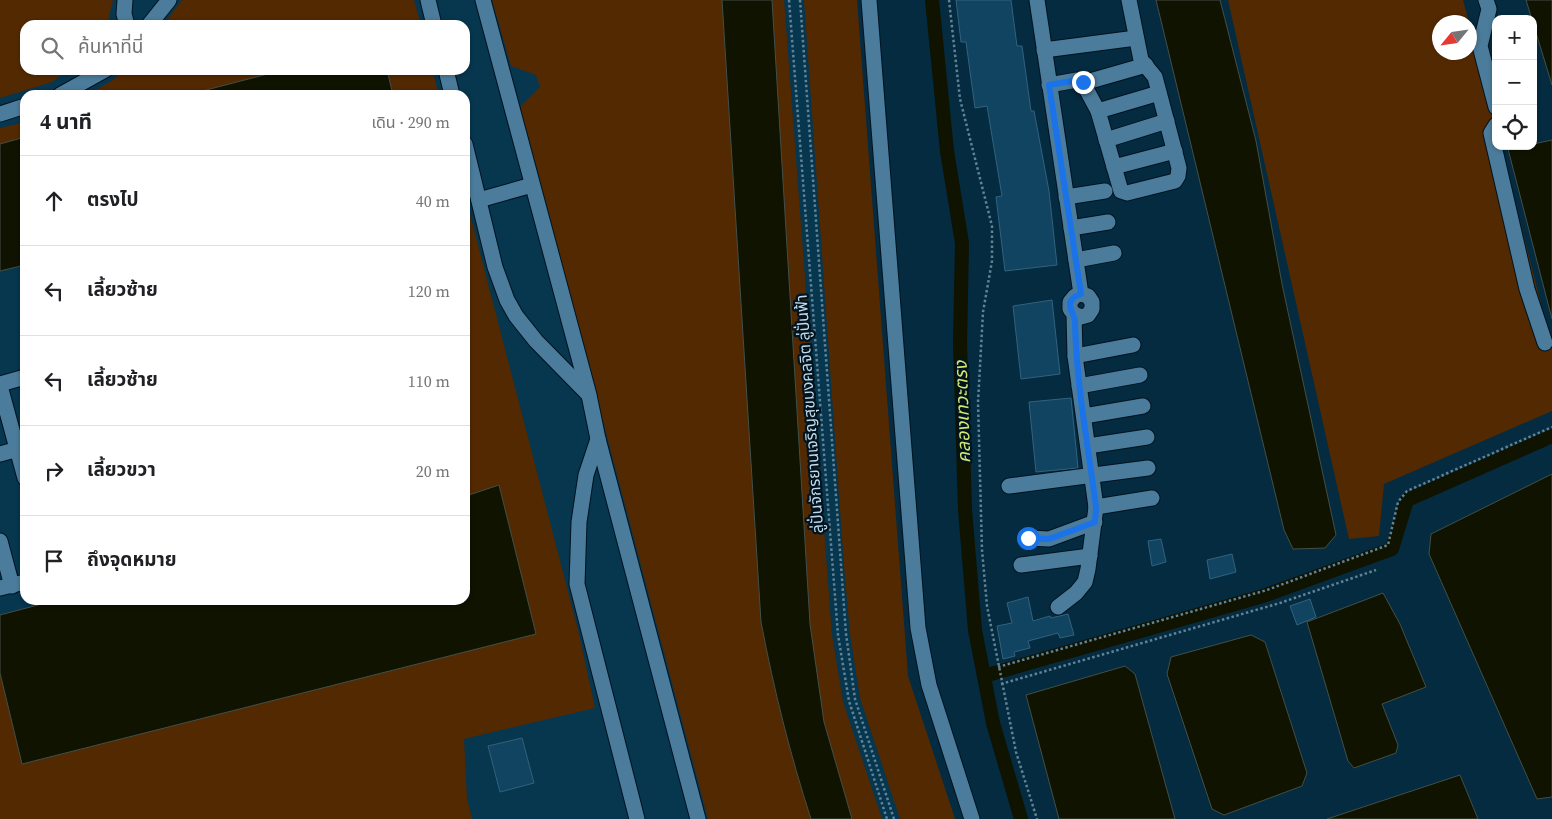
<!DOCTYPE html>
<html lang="th">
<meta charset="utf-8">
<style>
:root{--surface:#fff;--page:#f6f6f6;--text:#202124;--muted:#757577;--line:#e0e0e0}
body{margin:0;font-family:"Source Serif 4","Noto Sans Thai",serif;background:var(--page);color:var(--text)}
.controls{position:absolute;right:15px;top:15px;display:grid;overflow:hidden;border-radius:10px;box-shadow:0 1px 4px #0004}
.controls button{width:45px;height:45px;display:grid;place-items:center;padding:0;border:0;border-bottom:1px solid var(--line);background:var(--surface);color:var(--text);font:25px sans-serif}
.compass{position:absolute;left:1432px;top:15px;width:45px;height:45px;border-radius:50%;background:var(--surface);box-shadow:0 1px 4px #0004;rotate:241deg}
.stop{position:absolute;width:15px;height:15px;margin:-11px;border:4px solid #1a73e8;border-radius:50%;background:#fff}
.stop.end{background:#1a73e8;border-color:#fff;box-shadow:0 1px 5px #0008}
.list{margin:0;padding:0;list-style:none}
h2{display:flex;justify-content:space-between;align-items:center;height:65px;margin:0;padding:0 20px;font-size:21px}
h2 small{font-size:16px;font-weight:400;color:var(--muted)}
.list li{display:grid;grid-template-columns:32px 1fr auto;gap:15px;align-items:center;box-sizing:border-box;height:90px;padding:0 20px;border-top:1px solid var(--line)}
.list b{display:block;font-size:19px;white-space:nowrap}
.list em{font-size:16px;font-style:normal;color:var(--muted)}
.icon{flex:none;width:28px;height:28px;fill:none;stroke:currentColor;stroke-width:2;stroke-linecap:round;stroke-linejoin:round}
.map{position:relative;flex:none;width:1552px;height:819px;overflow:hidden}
.search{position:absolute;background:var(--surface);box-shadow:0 1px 4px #0004;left:20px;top:20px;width:450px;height:55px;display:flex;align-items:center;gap:12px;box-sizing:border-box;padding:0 18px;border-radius:15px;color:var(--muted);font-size:19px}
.panel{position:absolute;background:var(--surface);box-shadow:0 1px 4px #0004;left:20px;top:90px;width:450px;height:515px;border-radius:15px}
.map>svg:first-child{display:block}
.built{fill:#07364f;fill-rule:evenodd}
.green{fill:#532901}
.water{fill:#0f1300;stroke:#444f46}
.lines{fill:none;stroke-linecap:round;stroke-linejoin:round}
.canal{stroke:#0f1300;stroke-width:14}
.building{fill:#114460;stroke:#31627f}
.minor-casing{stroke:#001321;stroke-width:17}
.path{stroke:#628295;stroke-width:2.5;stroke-dasharray:2.5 2.5;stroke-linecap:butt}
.minor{stroke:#4c7c9b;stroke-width:15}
.route{stroke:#1a73e8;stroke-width:6}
.labels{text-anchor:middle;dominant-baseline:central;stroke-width:4.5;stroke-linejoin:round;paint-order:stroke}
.street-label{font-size:16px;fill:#c1daeb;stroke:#01131e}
.water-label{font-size:18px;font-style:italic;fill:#d3e872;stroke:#01131e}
</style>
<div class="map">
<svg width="1552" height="819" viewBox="0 0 1552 819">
<rect width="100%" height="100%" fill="#042b40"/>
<!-- built -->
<path class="built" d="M0,0H855L908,676L955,819H0ZM25,25H465V70H25ZM25,95H465V600H25Z"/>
<!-- green -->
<g class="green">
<path d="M0,0H113L107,25H25V70H68L52,82L0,98Z"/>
<path d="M182,0H414L421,25H163Z"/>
<path d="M492,0H722L761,622C774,690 790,754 811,819H708L520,107L540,87L536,75L511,66Z"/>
<path d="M772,0H784L832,635L843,702L882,819H852L824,722L810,624Z"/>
<path d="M804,0H857L908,676L955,819H900L860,698L850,634L844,566Z"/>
<path d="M1228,0H1463L1469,22H1440V52H1470V24L1552,347V411L1384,484L1379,536L1349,539Z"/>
<path d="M123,70H283L187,95H87L113,80Z"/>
<path d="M387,70H432L439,95H393Z"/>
<path d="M25,122V137L0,144V128Z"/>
<path d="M465,195L578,630L595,708L464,739L467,798L472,819H0V673L22,764L536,634L499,486L469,495L465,480Z"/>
</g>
<!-- water -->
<g class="water">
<path d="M722,0H772L810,624L824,722L852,819H811C790,754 774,690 761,622Z"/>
<path d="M1156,0H1220L1256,141L1282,284L1336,535L1325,548L1293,549L1284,530Z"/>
<path d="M1526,0H1552V85Z"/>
<path d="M283,70H387L393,95H187Z"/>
<path d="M25,137V265L0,271V144Z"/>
<path d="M1552,140V319L1508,149L1533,146V144Z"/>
<path d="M1552,474V797L1537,799L1429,554L1431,534Z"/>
<path d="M465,480L469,495L499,485L536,634L22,764L0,673V615L57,600H465Z"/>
<path d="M1383,593L1400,624L1426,687L1382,704L1398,745L1396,753L1354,768L1348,761L1307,622Z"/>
<path d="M1251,635L1265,642L1307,773L1302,786L1224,815L1212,809L1167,674L1171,657Z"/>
<path d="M1125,666L1135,674L1175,819H1059L1026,695Z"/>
<path d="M1460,775L1478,819H1327Z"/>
</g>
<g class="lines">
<!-- canal -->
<g class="canal">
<path d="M932,0L947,151L962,243L960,344L965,510L975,630L993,723L1021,819"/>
<path d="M984,676L1263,596L1392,549L1407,500L1552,436"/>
</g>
</g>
<!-- building -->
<g class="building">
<path d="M956,0H1011L1017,46H1022L1031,111H1034L1049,191L1057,265L1005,271L996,197L1002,196L987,106L975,108L966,42H961Z"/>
<path d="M1052,300L1060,374L1021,379L1013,306Z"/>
<path d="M1071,398L1078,468L1036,472L1029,402Z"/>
<path d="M1161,539L1166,562L1152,566L1148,541Z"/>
<path d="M1232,554L1236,572L1210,579L1207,560Z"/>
<path d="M1028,597L1033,621L1050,616L1051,618L1068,614L1074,635L1060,638L1058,633L1028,641L1030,648L1014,652L1015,656L1003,659L997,626L1012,623L1007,603Z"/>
<path d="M1310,599L1316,617L1297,625L1290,606Z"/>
<path d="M522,738L534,783L500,792L488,746Z"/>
</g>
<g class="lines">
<defs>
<g id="minor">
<path d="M125,0L124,14L127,25"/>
<path d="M428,0L434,25"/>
<path d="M483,0L589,395L598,439L698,819"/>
<path d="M869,0L918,628L929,685L972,819"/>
<path d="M1037,0L1081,294"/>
<path d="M1486,0L1489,9L1480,46L1496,107"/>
<path d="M149,25L169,0"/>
<path d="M1044,50L1136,38"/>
<path d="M446,70L452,95"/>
<path d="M1083,83L1146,65"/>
<path d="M1049,85L1077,80L1083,83L1098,111L1121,191L1127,193L1175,181L1178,176L1179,168L1155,77L1141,60L1129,0"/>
<path d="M60,95L105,70"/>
<path d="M1098,111L1159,93"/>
<path d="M0,114L25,106"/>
<path d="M1496,125L1491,133L1527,289L1545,343"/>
<path d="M1106,140L1167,121"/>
<path d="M465,144L495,267L507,300L516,316L536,341L588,394"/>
<path d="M1114,167L1175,151"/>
<path d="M1066,197L1105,191"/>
<path d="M479,200L532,185"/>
<path d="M1071,228L1108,222"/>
<path d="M1076,260L1114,253"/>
<path d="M1075,356L1133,345"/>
<path d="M0,384L25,377"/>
<path d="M0,386L25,478"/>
<path d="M1079,386L1140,375"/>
<path d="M1084,416L1143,406"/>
<path d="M598,439L586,475L579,522L577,584L637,819"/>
<path d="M1088,446L1147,437"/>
<path d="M0,454L25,447"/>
<path d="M1009,486L1148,468"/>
<path d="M1096,507L1152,498"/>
<path d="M1028,538L1049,539L1095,522"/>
<path d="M0,541L12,586"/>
<path d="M1021,565L1090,556"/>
<path d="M0,588L25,582"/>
<path d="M1058,607L1076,593L1085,582L1088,569L1096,507L1075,356L1074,314L1070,309V302L1075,296L1081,294L1088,296L1092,302V309L1088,315L1081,317L1074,314"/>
</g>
</defs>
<!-- minor casing -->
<use href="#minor" class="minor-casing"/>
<!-- path -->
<g class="path">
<path d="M789,0L838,635L849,701L887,819"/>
<path d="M800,0L846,634L855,699L894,819"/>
<path d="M949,0L960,99L992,226V261L983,312L978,402L982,550L987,606L1016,752L1037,819"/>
<path d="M998,667L1267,590L1388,545L1398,502L1407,491L1552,427"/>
<path d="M1001,684L1280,603L1376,570"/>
</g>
<!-- minor -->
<use href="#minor" class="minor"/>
</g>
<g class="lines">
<!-- route -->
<path class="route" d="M1028,538L1049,539L1095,522L1096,507C1088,445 1076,383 1075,321C1074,314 1069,309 1070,303C1072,297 1076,296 1081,294L1049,85L1077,80L1083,82"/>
</g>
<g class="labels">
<!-- street labels -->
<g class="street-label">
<text transform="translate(809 414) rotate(-94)">ลู่ปั่นจักรยานเจริญสุขมงคลจิต ลู่ปั่นฟ้า</text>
</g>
<!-- water labels -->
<g class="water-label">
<text transform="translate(962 412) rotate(-92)">คลองเทวะตรง</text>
</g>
</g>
</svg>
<div class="controls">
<button>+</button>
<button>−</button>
<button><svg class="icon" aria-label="locate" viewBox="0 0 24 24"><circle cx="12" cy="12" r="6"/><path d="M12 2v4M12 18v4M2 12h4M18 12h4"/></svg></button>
</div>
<svg class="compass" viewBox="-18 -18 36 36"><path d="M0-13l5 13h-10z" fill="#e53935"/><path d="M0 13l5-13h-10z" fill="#757577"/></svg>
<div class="stop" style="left:1028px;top:538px"></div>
<div class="stop end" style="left:1083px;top:82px"></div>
<div class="search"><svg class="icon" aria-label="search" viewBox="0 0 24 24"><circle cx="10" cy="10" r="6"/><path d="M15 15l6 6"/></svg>ค้นหาที่นี่</div>
<section class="panel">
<h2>4 นาที<small>เดิน · 290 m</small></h2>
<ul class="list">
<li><svg class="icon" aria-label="ahead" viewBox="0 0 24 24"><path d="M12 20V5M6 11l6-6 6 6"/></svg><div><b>ตรงไป</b></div><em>40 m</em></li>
<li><svg class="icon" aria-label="left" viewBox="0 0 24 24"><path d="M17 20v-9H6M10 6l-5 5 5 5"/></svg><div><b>เลี้ยวซ้าย</b></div><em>120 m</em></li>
<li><svg class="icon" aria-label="left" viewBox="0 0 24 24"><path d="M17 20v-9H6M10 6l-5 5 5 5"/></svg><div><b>เลี้ยวซ้าย</b></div><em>110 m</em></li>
<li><svg class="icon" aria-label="right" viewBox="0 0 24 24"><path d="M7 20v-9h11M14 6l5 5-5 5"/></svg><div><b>เลี้ยวขวา</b></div><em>20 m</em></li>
<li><svg class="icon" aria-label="arrive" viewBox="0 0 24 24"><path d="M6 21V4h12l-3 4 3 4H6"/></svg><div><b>ถึงจุดหมาย</b></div></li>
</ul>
</section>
</div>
